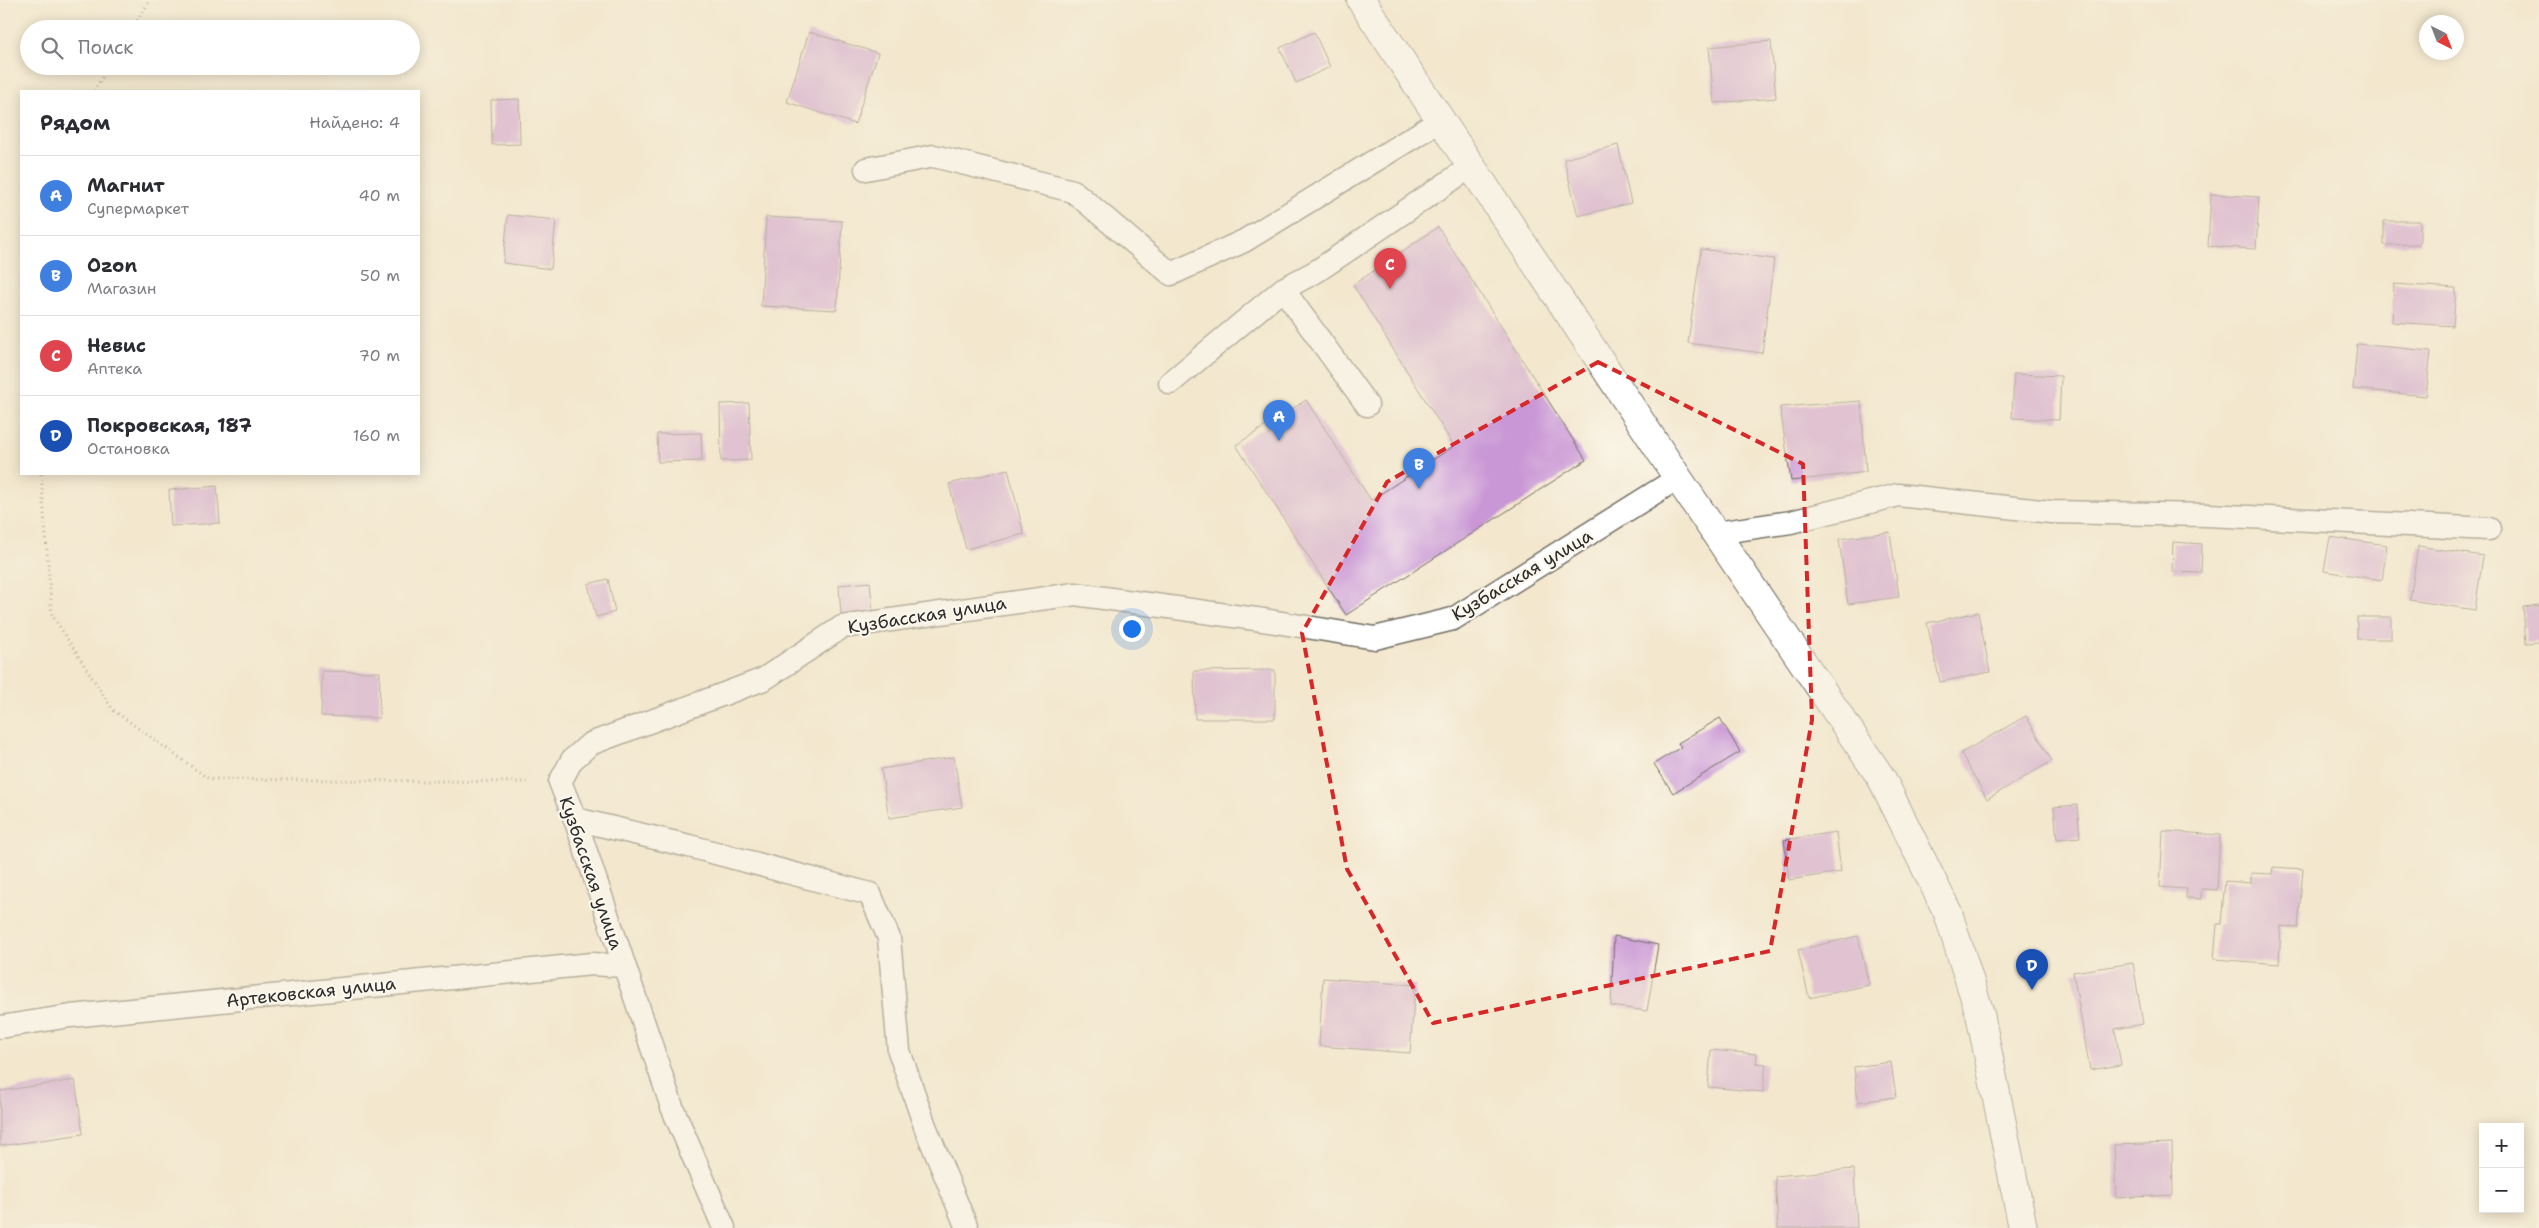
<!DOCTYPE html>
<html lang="ru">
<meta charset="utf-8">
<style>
:root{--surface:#fff;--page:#f2f2f3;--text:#2b2b33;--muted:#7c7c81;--line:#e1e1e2;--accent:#1a73e8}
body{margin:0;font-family:"Shantell Sans",sans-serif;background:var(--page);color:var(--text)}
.controls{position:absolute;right:15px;bottom:15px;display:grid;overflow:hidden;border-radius:0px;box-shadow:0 2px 12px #0003}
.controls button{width:45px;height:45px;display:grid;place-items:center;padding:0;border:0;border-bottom:1px solid var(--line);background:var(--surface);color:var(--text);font:25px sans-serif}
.compass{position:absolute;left:2419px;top:15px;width:45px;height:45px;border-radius:50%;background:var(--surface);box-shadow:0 2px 12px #0003;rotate:138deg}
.you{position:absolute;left:1131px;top:628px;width:18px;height:18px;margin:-12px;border:4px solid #fff;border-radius:50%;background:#1a73e8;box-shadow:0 0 0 8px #1a73e833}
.badge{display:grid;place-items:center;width:32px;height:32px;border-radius:50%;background:var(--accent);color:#fff;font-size:16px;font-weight:700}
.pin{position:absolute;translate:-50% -41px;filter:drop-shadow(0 1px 2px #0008)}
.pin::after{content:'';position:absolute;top:26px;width:18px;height:15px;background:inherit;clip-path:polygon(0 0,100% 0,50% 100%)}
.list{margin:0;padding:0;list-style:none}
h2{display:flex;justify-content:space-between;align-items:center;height:65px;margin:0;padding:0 20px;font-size:21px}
h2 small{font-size:16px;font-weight:400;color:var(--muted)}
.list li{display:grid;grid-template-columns:32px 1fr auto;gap:15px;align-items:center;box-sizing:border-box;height:80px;padding:0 20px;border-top:1px solid var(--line)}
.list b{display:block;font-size:19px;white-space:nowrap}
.list p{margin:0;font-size:16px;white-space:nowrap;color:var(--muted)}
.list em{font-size:16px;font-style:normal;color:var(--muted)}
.icon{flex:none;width:28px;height:28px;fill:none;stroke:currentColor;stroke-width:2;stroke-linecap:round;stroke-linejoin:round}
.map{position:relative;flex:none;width:2539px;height:1228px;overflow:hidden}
.search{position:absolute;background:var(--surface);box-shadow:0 2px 12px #0003;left:20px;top:20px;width:400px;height:55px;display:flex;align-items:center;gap:12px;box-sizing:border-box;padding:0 18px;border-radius:28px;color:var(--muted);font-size:19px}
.panel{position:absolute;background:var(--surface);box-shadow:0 2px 12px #0003;left:20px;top:90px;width:400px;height:385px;border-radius:0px}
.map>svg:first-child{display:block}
.building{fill:#c996d6}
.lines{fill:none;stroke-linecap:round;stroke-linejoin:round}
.lane-casing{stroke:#716d64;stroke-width:25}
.secondary-casing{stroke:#716d64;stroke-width:30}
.path{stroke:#716d64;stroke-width:3;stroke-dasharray:1 4;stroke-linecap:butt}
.lane{stroke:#fff;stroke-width:22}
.secondary{stroke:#fff;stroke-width:28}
.marked{fill:none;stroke:#d62828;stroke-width:4;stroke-dasharray:10 6;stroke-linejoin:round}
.labels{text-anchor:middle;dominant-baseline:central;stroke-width:4.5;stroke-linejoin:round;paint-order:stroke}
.street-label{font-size:18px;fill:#2b2b2b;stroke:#fbf7ec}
</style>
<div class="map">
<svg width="2539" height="1228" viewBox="0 0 2539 1228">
<rect width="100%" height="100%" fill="#fbf7ec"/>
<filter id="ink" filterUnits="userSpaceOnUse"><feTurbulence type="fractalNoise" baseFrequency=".02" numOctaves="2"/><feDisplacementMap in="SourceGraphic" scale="10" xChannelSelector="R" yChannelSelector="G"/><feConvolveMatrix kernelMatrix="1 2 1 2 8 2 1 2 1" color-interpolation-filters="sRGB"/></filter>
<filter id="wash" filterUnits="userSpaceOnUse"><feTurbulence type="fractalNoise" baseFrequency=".0096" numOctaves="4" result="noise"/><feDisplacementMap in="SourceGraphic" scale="20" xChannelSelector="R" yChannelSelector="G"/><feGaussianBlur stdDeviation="1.12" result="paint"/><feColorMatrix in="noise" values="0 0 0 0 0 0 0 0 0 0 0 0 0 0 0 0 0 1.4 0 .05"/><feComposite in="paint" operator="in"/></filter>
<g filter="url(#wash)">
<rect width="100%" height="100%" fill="#f3e7ce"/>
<g id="blocks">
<!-- building -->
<g class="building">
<path d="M809,32L878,53L855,124L787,102Z"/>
<path d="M1314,32L1330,67L1296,83L1280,48Z"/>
<path d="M1771,41L1776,98L1714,103L1709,47Z"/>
<path d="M519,99L520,144L492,145L491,100Z"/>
<path d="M1618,145L1631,203L1578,216L1564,159Z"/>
<path d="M2211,194L2259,197L2256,249L2208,246Z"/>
<path d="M508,215L556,220L551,269L503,263Z"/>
<path d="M766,217L842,221L837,310L761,306Z"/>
<path d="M2384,221H2420V244L2384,245Z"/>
<path d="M1438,227L1586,460L1346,615L1236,445L1306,400L1371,500L1454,446L1353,285Z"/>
<path d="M1701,249L1774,259L1762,353L1688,343Z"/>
<path d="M2394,284L2456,288L2453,326L2392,322Z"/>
<path d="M2357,344L2431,351L2426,396L2353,389Z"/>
<path d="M2014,374L2061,376L2059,420L2012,418Z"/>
<path d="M1861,401L1866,472L1791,481L1780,407Z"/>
<path d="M749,403L751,460L721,461L720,404Z"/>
<path d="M701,433L702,461L658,462L657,434Z"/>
<path d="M1008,469L1024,534L966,549L949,484Z"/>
<path d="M217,486L220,523L171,526L169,490Z"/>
<path d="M1890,532L1899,597L1848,604L1839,539Z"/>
<path d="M2330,537L2387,545L2382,580L2324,571Z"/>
<path d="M2173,542L2202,544L2201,573L2172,572Z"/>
<path d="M2418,546L2483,556L2475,610L2410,600Z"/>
<path d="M608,579L615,612L596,617L588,584Z"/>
<path d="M870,582L873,613L841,616L839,585Z"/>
<path d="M2539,605V642L2526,643L2523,607Z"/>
<path d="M1978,612L1990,672L1940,682L1927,623Z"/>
<rect x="2357" y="617" width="34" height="22"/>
<path d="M1275,670V719H1195L1194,671Z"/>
<path d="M322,671L380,672L379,718L321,716Z"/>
<path d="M2026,716L2052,761L1987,799L1961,753Z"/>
<path d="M1720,718L1740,752L1673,793L1654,764L1681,747L1678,743Z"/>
<path d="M954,757L962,807L889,818L881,769Z"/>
<path d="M2077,805L2080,837L2057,839L2054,807Z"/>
<path d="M2163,831L2220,835L2217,890L2201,889V899L2186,898V889L2160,887Z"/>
<path d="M1836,832L1841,872L1789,880L1784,840Z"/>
<path d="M2273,867L2303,869L2298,928L2281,926L2279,964L2214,959L2217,924H2221L2225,881L2251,883V873L2272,874Z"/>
<path d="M1614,936L1658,945L1647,1011L1611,1006Z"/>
<path d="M1858,936L1869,985L1809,998L1798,950Z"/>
<path d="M2133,963L2143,1024L2115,1029L2121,1065L2090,1070L2073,972Z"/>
<path d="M1323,978L1415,985L1410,1053L1319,1046Z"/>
<path d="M1711,1050L1757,1054L1756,1063L1766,1064L1763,1092L1708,1087Z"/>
<path d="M1891,1062L1896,1097L1858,1102L1854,1067Z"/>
<path d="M75,1080L83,1134L0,1146V1091Z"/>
<path d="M2172,1143L2173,1195L2116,1198L2114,1145Z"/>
<path d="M1854,1169L1857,1228H1778L1775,1176Z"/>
</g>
</g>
</g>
<g filter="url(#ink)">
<use href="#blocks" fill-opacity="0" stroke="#716d64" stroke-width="1"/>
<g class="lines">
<defs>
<g id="lane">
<path d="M866,169L934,156L1073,191L1171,274L1244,241L1441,120"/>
<path d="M1283,289L1367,405"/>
<path d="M1170,383L1283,289L1317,271L1472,166"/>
<path d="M1716,533L1791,522L1898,495L2051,512L2208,515L2489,529"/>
<path d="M575,819L689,846L870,894L889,938L899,1051L925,1126L967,1228"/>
<path d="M0,1027L71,1016L592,964L623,966"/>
<path d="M724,1228L672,1107L575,819L560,782L572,760L590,744L764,679L842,627L1075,594L1263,620L1375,638L1453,619L1678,478"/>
</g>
<path id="secondary" d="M1361,0L1678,478L1882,779L1948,913L1980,1014L2023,1228"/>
</defs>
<!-- lane casing -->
<use href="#lane" class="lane-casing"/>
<!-- secondary casing -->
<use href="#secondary" class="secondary-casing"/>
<!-- path -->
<g class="path">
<path d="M132,29L150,0"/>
<path d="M94,91L109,66"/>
<path d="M41,474L52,615L113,710L209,779L527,782"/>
</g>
<!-- lane -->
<use href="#lane" class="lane"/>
<!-- secondary -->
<use href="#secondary" class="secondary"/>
</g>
</g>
<!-- marked area -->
<path d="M0 0H2539V1228H0ZM1598,362L1803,464L1812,720L1770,951L1433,1023L1347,869L1302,633L1387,482Z" fill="#f3e7ce" fill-opacity=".55" fill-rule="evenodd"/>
<path class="marked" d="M1598,362L1803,464L1812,720L1770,951L1433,1023L1347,869L1302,633L1387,482Z"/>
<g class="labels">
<!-- street labels -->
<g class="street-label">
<text transform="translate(1522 575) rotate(-31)">Кузбасская улица</text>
<text transform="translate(927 615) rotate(-9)">Кузбасская улица</text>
<text transform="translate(591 873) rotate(71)">Кузбасская улица</text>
<text transform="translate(311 992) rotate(-6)">Артековская улица</text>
</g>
</g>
</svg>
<div class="controls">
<button>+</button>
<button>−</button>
</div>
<svg class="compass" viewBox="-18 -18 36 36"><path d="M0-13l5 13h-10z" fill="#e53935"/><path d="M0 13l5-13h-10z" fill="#7c7c81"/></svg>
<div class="you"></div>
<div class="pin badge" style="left:1279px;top:441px;background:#3f7fe0">A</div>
<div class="pin badge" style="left:1419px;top:489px;background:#3f7fe0">B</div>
<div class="pin badge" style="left:1390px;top:289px;background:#e0444e">C</div>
<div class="pin badge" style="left:2032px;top:990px;background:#1a4fb4">D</div>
<div class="search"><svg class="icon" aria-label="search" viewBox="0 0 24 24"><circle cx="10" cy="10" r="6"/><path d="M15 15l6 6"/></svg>Поиск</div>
<section class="panel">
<h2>Рядом<small>Найдено: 4</small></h2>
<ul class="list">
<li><span class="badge" style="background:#3f7fe0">A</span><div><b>Магнит</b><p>Супермаркет</p></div><em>40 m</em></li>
<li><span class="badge" style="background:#3f7fe0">B</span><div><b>Ozon</b><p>Магазин</p></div><em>50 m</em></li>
<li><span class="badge" style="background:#e0444e">C</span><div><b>Невис</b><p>Аптека</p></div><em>70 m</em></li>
<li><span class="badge" style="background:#1a4fb4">D</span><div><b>Покровская, 187</b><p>Остановка</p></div><em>160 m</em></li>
</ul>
</section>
</div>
